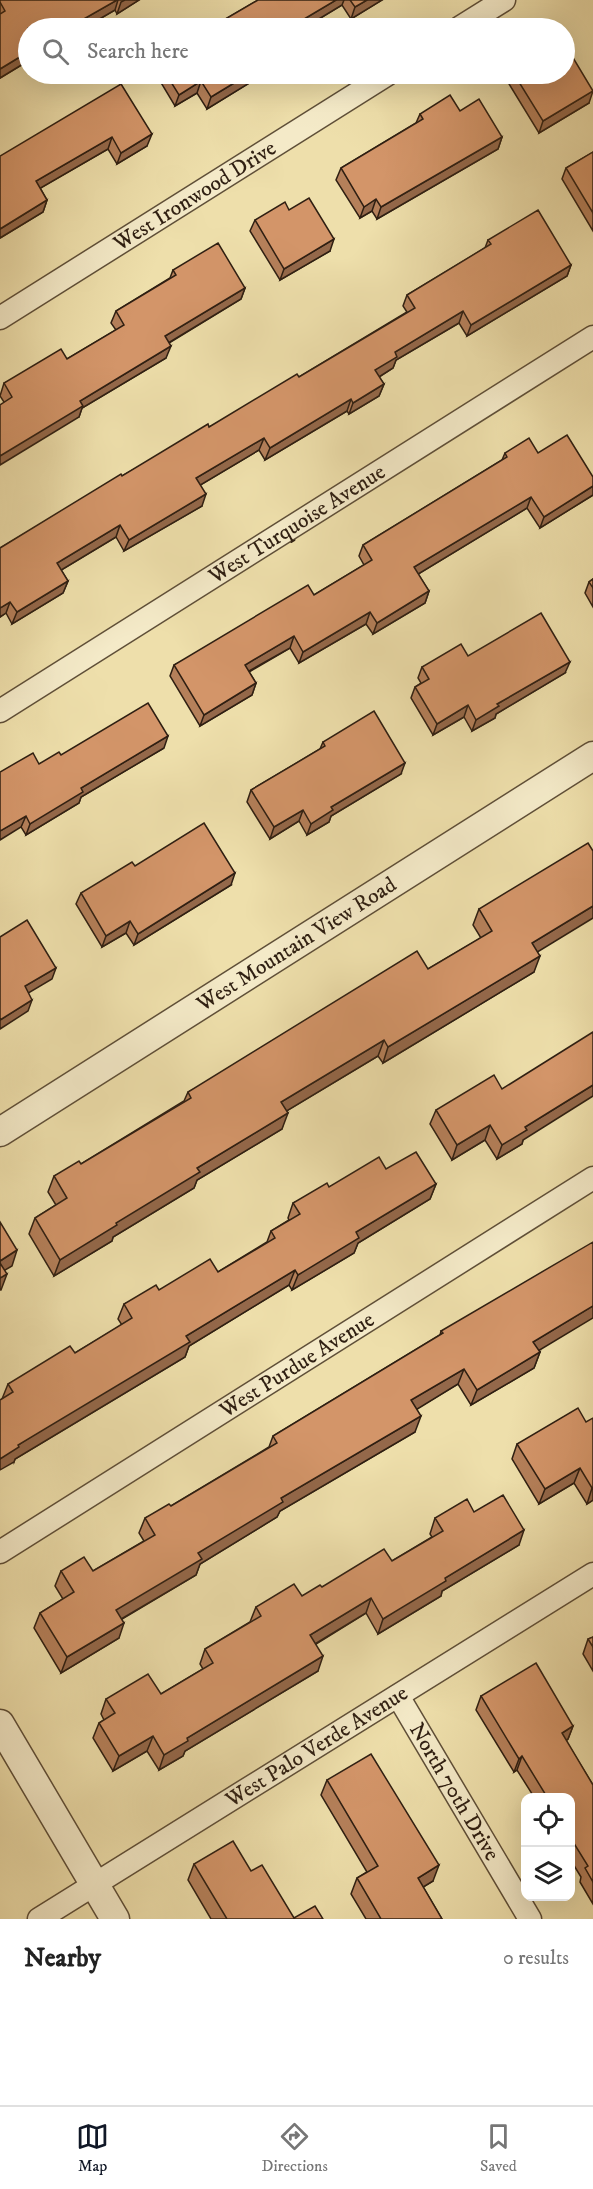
<!DOCTYPE html>
<style>
:root{--surface:#fff;--page:#f6f6f6;--text:#222;--muted:#767676;--line:#e0e0e0;--accent:#111827}
body{margin:0;font-family:"IM FELL DW Pica",serif;background:var(--page);color:var(--text)}
.controls{position:absolute;right:18px;bottom:18px;display:grid;overflow:hidden;border-radius:12px;box-shadow:0 6px 24px #0002}
.controls button{width:54px;height:54px;display:grid;place-items:center;padding:0;border:0;border-bottom:2px solid var(--line);background:var(--surface);color:var(--text);font:30px sans-serif}
.list{margin:0;padding:0;list-style:none}
h2{display:flex;justify-content:space-between;align-items:center;height:78px;margin:0;padding:0 24px;font-size:26px}
h2 small{font-size:20px;font-weight:400;color:var(--muted)}
.icon{flex:none;width:33px;height:33px;fill:none;stroke:currentColor;stroke-width:2;stroke-linecap:round;stroke-linejoin:round}
.map{position:relative;flex:none;width:593px;height:1919px;overflow:hidden}
.search{position:absolute;background:var(--surface);box-shadow:0 6px 24px #0002;left:18px;right:18px;top:18px;height:66px;display:flex;align-items:center;gap:15px;box-sizing:border-box;padding:0 21px;border-radius:33px;color:var(--muted);font-size:22px}
.sheet{height:186px;background:var(--surface)}
nav{display:flex;justify-content:space-around;align-items:center;box-sizing:border-box;height:84px;border-top:2px solid var(--line);background:var(--surface);font-size:16px;color:var(--muted)}
nav a{display:grid;justify-items:center;gap:3px}
nav .on{color:var(--accent)}
.map>svg:first-child{display:block}
.lines{fill:none;stroke-linecap:round;stroke-linejoin:round}
.minor-casing{stroke:#5f4f38;stroke-width:25}
.tertiary-casing{stroke:#5f4f38;stroke-width:31}
.minor{stroke:#f4eac8;stroke-width:22}
.tertiary{stroke:#f4eac8;stroke-width:28}
.wall{fill:#b5805a;stroke:#2f1f12;stroke-width:1.5}
.shaded-wall{fill:#94684a;stroke:#2f1f12;stroke-width:1.5}
.building{fill:#d39569;stroke:#2f1f12;stroke-width:1.5}
.labels{text-anchor:middle;dominant-baseline:central;stroke-width:5;stroke-linejoin:round;paint-order:stroke}
.street-label{font-size:22px;fill:#2f1f12;stroke:#f4eac8}
</style>
<div class="map">
<svg width="593" height="1919" viewBox="0 0 593 1919">
<rect width="100%" height="100%" fill="#eedfab"/>
<filter id="stains"><feTurbulence type="fractalNoise" baseFrequency=".00333" numOctaves="4"/><feColorMatrix values="0 0 0 0 .2 0 0 0 0 .09 0 0 0 0 .02 0 0 0 .5 -.17"/></filter>
<radialGradient id="worn" r=".72"><stop offset=".6" stop-color="#630" stop-opacity="0"/><stop offset="1" stop-color="#630" stop-opacity=".3"/></radialGradient>
<g class="lines">
<defs>
<g id="minor">
<path d="M459,28L504,0"/>
<path id="s1" d="M0,318L388,74"/>
<path id="s2" d="M0,711L593,337"/>
<path id="s3" d="M0,1552L593,1178"/>
<path id="s4" d="M398,1696L530,1919"/>
<path id="s5" d="M39,1919L593,1574"/>
</g>
<g id="tertiary">
<path id="s6" d="M0,1132L593,756"/>
<path d="M0,1724L115,1919"/>
</g>
</defs>
<!-- minor casing -->
<use href="#minor" class="minor-casing"/>
<!-- tertiary casing -->
<use href="#tertiary" class="tertiary-casing"/>
<!-- minor -->
<use href="#minor" class="minor"/>
<!-- tertiary -->
<use href="#tertiary" class="tertiary"/>
</g>
<!-- wall -->
<g class="wall">
<path d="M0,0H139L117,14L115,10L84,28H28V61L0,78Z"/>
<path d="M258,0H382L351,19L342,5L304,28H210Z"/>
<path d="M163,74H264L207,109L197,93L175,106L160,81Z"/>
<path d="M503,74H564L589,103L539,133Z"/>
<path d="M121,84L147,146L117,164L108,149L40,188L47,200L43,212L0,238Z"/>
<path d="M460,111L502,137L498,149L377,219L372,211L360,218L336,180L341,168L416,123L420,114Z"/>
<path d="M593,152V231L562,179L566,168Z"/>
<path d="M289,210L330,251L280,280L250,231L255,220Z"/>
<path d="M488,240L571,265L567,276L467,336L459,323L396,360L393,368L379,377L384,384L379,396L349,414L347,411L265,460L259,450L200,485L202,506L124,551L116,537L61,570L68,581L63,593L12,624L6,613L0,617V548L122,476L299,377L407,312L403,306L407,295L485,248Z"/>
<path d="M173,270L245,288L241,299L169,343L166,358L82,408L79,417L4,402L0,396L4,383L67,359L116,330L111,323L116,311L170,278Z"/>
<path d="M505,453H538L593,495L540,528L527,508L418,574L429,591L425,603L373,634L366,624L299,663L290,648L249,672L256,683L252,695L200,726L170,676L174,665L314,595L364,565L359,556L363,545L502,460Z"/>
<path d="M593,579V607L585,593L589,582Z"/>
<path d="M468,656L565,673L496,714L495,718L472,731L464,717L433,735L411,698L415,687L421,683L418,678L422,667Z"/>
<path d="M323,742L401,774L331,816L329,822L307,835L299,821L270,839L247,802L251,790L320,749Z"/>
<path d="M164,748L81,797L79,803L26,835L21,827L39,764L61,755Z"/>
<path d="M135,866L231,885L134,945L126,933L102,947L76,904L81,893Z"/>
<path d="M479,909L537,952L534,972L383,1063L378,1056L286,1111L282,1129L197,1180L194,1188L113,1237L112,1241L54,1276L29,1234L35,1218L56,1205L48,1192L54,1176L81,1164L184,1101L188,1092L428,969L481,938L473,925Z"/>
<path d="M502,1089L523,1140L522,1144L497,1159L485,1140L452,1160L430,1124L436,1110Z"/>
<path d="M386,1169L436,1184L430,1199L358,1243L354,1253L292,1290L289,1285L189,1346L185,1357L15,1459L14,1462L2,1399L8,1384L75,1353L122,1325L118,1319L124,1304L159,1290L218,1272L267,1242L271,1231L289,1220L288,1218L293,1203L329,1187Z"/>
<path d="M441,1331L538,1350L540,1352L534,1368L471,1405L458,1384L416,1409L415,1432L280,1511L277,1517L200,1564L196,1575L122,1619L119,1638L61,1673L34,1628L40,1613L63,1599L55,1586L61,1571H93L144,1541L139,1533L145,1518L171,1506L269,1447L273,1436L440,1335Z"/>
<path d="M586,1422L593,1500L587,1504L574,1483L539,1504L512,1459L517,1444Z"/>
<path d="M474,1512L519,1545L442,1591L441,1596L378,1634L366,1613L316,1644L318,1671L185,1751L183,1756L159,1770L147,1751L113,1771L93,1738L99,1723L104,1720L101,1714L106,1699L161,1694L203,1669L200,1664L205,1649L250,1622L256,1607L302,1596L322,1587L392,1561L432,1537L430,1534L435,1518Z"/>
<path d="M593,1637V1671L583,1654L588,1639Z"/>
<path d="M481,1696L573,1726L568,1739L566,1741L593,1785V1904L580,1882L581,1877L570,1859V1797H534L517,1770L514,1772L476,1710Z"/>
<path d="M327,1780L433,1881L423,1887L442,1919H366L351,1894L357,1878L367,1872L321,1795Z"/>
<path d="M194,1864L251,1871L294,1918L323,1919H211L188,1880Z"/>
</g>
<!-- shaded-wall -->
<g class="shaded-wall">
<path d="M117,0H118L115,10L84,28H68Z"/>
<path d="M125,0H139L117,14L121,2Z"/>
<path d="M336,0H344L342,5L304,28H289Z"/>
<path d="M367,0H382L351,19L355,7Z"/>
<path d="M28,52V61L0,78V69Z"/>
<path d="M249,74H264L207,109L211,97Z"/>
<path d="M201,81L197,93L175,106L179,95Z"/>
<path d="M593,91L589,103L539,133L543,121Z"/>
<path d="M152,134L147,146L117,164L121,153Z"/>
<path d="M112,137L108,149L32,193L36,181Z"/>
<path d="M502,137L498,149L377,219L381,207Z"/>
<path d="M376,199L372,211L360,218L364,207Z"/>
<path d="M47,200L43,212L0,238V229Z"/>
<path d="M334,239L330,251L280,280L284,269Z"/>
<path d="M571,265L567,276L467,336L471,325Z"/>
<path d="M245,288L241,299L160,348L165,336Z"/>
<path d="M463,311L459,323L396,360L393,368L371,382L375,370L395,352Z"/>
<path d="M171,346L166,358L82,408L79,417L0,465V456L80,401Z"/>
<path d="M384,384L379,396L349,414L353,403Z"/>
<path d="M351,399L347,411L265,460L270,448Z"/>
<path d="M264,438L259,450L192,490L196,478Z"/>
<path d="M593,486V495L540,528L544,517Z"/>
<path d="M206,494L202,506L124,551L129,540Z"/>
<path d="M531,497L527,508L410,579L414,567Z"/>
<path d="M120,525L116,537L53,575L57,563Z"/>
<path d="M68,581L63,593L12,624L17,612Z"/>
<path d="M429,591L425,603L373,634L377,623Z"/>
<path d="M10,602L6,613L0,617V608Z"/>
<path d="M370,612L366,624L299,663L303,652Z"/>
<path d="M294,636L290,648L240,676L245,665Z"/>
<path d="M570,662L565,673L496,714L495,718L472,731L476,720L497,704Z"/>
<path d="M256,683L252,695L200,726L204,715Z"/>
<path d="M468,705L464,717L433,735L437,724Z"/>
<path d="M168,736L164,748L81,797L79,803L26,835L30,824L81,788Z"/>
<path d="M405,763L401,774L331,816L329,822L307,835L311,824L331,807Z"/>
<path d="M303,810L299,821L270,839L274,827Z"/>
<path d="M26,816L21,827L0,840V831Z"/>
<path d="M235,873L231,885L134,945L138,934Z"/>
<path d="M593,906V918L526,959L532,943Z"/>
<path d="M130,921L126,933L102,947L106,936Z"/>
<path d="M540,956L534,972L383,1063L388,1047Z"/>
<path d="M56,968L52,979L20,998L25,986Z"/>
<path d="M32,1000L28,1011L0,1029V1020Z"/>
<path d="M384,1040L378,1056L275,1118L281,1102Z"/>
<path d="M593,1085V1096L523,1140L522,1144L497,1159L502,1145L525,1127Z"/>
<path d="M288,1113L282,1129L197,1180L194,1188L113,1237L112,1241L54,1276L60,1260L197,1168Z"/>
<path d="M490,1125L485,1140L452,1160L457,1145Z"/>
<path d="M436,1184L430,1199L358,1243L354,1253L292,1290L298,1275L356,1232Z"/>
<path d="M17,1250L12,1266L0,1273V1261Z"/>
<path d="M295,1270L289,1285L189,1346L185,1357L15,1459L14,1462L0,1470V1459L18,1445L186,1336Z"/>
<path d="M7,1274L1,1290H0V1278Z"/>
<path d="M593,1306V1318L528,1357L533,1342Z"/>
<path d="M540,1352L534,1368L471,1405L477,1390Z"/>
<path d="M464,1369L458,1384L406,1416L411,1400Z"/>
<path d="M421,1416L415,1432L280,1511L277,1517L200,1564L196,1575L111,1625L116,1610L198,1553L281,1498Z"/>
<path d="M580,1468L574,1483L539,1504L545,1489Z"/>
<path d="M592,1488H593V1500L587,1504Z"/>
<path d="M524,1530L519,1545L442,1591L441,1596L378,1634L383,1619L445,1578Z"/>
<path d="M371,1598L366,1613L305,1650L310,1635Z"/>
<path d="M124,1623L119,1638L61,1673L67,1657Z"/>
<path d="M323,1656L318,1671L185,1751L183,1756L159,1770L164,1755L187,1738Z"/>
<path d="M573,1726L568,1739L557,1746L562,1733Z"/>
<path d="M153,1736L147,1751L113,1771L119,1756Z"/>
<path d="M522,1756L517,1770L514,1772L519,1759Z"/>
<path d="M439,1865L433,1881L412,1894L418,1878Z"/>
</g>
<!-- building -->
<g class="building">
<path d="M0,0H117L68,28H28V52L0,69V14L5,11L0,2Z"/>
<path d="M258,0H336L289,28H210Z"/>
<path d="M350,0H367L355,7Z"/>
<path d="M205,23L209,28H196Z"/>
<path d="M564,46H566L593,91L543,121L514,74H564Z"/>
<path d="M166,74H249L211,97L201,81L179,95Z"/>
<path d="M121,84L152,134L121,153L112,137L36,181L47,200L0,229V156Z"/>
<path d="M450,95L460,111L479,99L502,137L381,207L376,199L364,207L341,168L423,119L420,114Z"/>
<path d="M593,152V213L566,168Z"/>
<path d="M309,198L334,239L284,269L255,220L285,202L289,210Z"/>
<path d="M538,210L571,265L471,325L463,311L395,352L397,357L375,370L384,384L353,403L351,399L270,448L264,438L196,478L206,494L129,540L120,525L57,563L68,581L17,612L10,602L0,608V548L121,474L122,476L208,424L209,427L297,374L299,377L415,308L407,295L491,244L488,240Z"/>
<path d="M218,243L245,288L165,336L171,346L80,401L83,406L0,456V405L12,397L4,383L61,349L67,359L124,325L116,311L176,275L173,270Z"/>
<path d="M567,435L593,477V486L544,517L531,497L414,567L429,591L377,623L370,612L303,652L294,636L245,665L256,683L204,715L174,665L308,585L314,595L372,560L363,545L507,457L505,453L529,438L538,453Z"/>
<path d="M593,579V588L589,582Z"/>
<path d="M541,613L570,662L497,704L499,706L476,720L468,705L437,724L415,687L429,679L422,667L461,644L468,656Z"/>
<path d="M148,703L168,736L81,788L83,792L30,824L26,816L0,831V772L33,753L39,764L59,752L61,755Z"/>
<path d="M374,711L405,763L331,807L333,810L311,824L303,810L274,827L251,790L325,746L323,742Z"/>
<path d="M204,823L235,873L138,934L130,921L106,936L81,893L132,862L135,866Z"/>
<path d="M588,843L593,851V906L532,943L540,956L388,1047L384,1040L281,1102L288,1113L197,1168L200,1172L116,1223L117,1225L60,1260L35,1218L67,1198L54,1176L79,1161L81,1164L191,1098L188,1092L417,951L428,969L492,931L479,909Z"/>
<path d="M27,920L56,968L25,986L32,1000L0,1020V937Z"/>
<path d="M593,1032V1085L525,1127L527,1130L502,1145L490,1125L457,1145L436,1110L494,1075L502,1089Z"/>
<path d="M416,1152L436,1184L356,1232L359,1238L298,1275L295,1270L186,1336L190,1342L18,1445L19,1447L0,1459V1400L13,1392L8,1384L70,1346L75,1353L132,1318L124,1304L156,1285L159,1290L210,1259L218,1272L275,1238L271,1231L300,1214L293,1203L327,1183L329,1187L379,1157L386,1169Z"/>
<path d="M0,1222L17,1250L0,1261Z"/>
<path d="M593,1242V1306L533,1342L540,1352L477,1390L464,1369L411,1400L421,1416L281,1498L283,1502L198,1553L202,1559L116,1610L124,1623L67,1657L40,1613L74,1592L61,1571L84,1557L93,1571L155,1535L145,1518L169,1504L171,1506L277,1443L273,1436L443,1333L441,1331Z"/>
<path d="M0,1263L7,1274L0,1278Z"/>
<path d="M578,1408L586,1422L593,1418V1488H592L580,1468L545,1489L517,1444Z"/>
<path d="M503,1495L524,1530L445,1578L446,1581L383,1619L371,1598L310,1635L323,1656L187,1738L188,1741L164,1755L153,1736L119,1756L99,1723L115,1713L106,1699L148,1674L161,1694L213,1663L205,1649L261,1616L256,1607L294,1584L302,1596L320,1585L322,1587L384,1549L392,1561L443,1531L435,1518L467,1499L474,1512Z"/>
<path d="M593,1637V1647L588,1639Z"/>
<path d="M536,1663L573,1726L562,1733L593,1785V1882L585,1868L588,1866L570,1837V1797H547L522,1756L519,1759L481,1696Z"/>
<path d="M371,1754L439,1865L418,1878L442,1919H381L357,1878L378,1866L327,1780Z"/>
<path d="M233,1841L251,1871L262,1865L294,1918L315,1906L323,1919H227L194,1864Z"/>
</g>
<g class="labels">
<!-- street labels -->
<g class="street-label">
<text stroke="none"><textPath href="#s1" startOffset="230">West Ironwood Drive</textPath></text>
<text stroke="none"><textPath href="#s2" startOffset="351">West Turquoise Avenue</textPath></text>
<text stroke="none"><textPath href="#s6" startOffset="351">West Mountain View Road</textPath></text>
<text stroke="none"><textPath href="#s3" startOffset="351">West Purdue Avenue</textPath></text>
<text stroke="none"><textPath href="#s5" startOffset="327">West Palo Verde Avenue</textPath></text>
<text stroke="none"><textPath href="#s4" startOffset="111">North 70th Drive</textPath></text>
</g>
</g>
<rect width="100%" height="100%" filter="url(#stains)"/>
<rect width="100%" height="100%" fill="url(#worn)"/>
</svg>
<div class="controls">
<button><svg class="icon" aria-label="locate" viewBox="0 0 24 24"><circle cx="12" cy="12" r="6"/><path d="M12 2v4M12 18v4M2 12h4M18 12h4"/></svg></button>
<button><svg class="icon" aria-label="layers" viewBox="0 0 24 24"><path d="M12 4l9 5-9 5-9-5zM3 14l9 5 9-5"/></svg></button>
</div>
<div class="search"><svg class="icon" aria-label="search" viewBox="0 0 24 24"><circle cx="10" cy="10" r="6"/><path d="M15 15l6 6"/></svg>Search here</div>
</div>
<section class="sheet">
<h2>Nearby<small>0 results</small></h2>
<ul class="list">
</ul>
</section>
<nav>
<a class="on"><svg class="icon" aria-label="map" viewBox="0 0 24 24"><path d="M3 6l6-2 6 2 6-2v14l-6 2-6-2-6 2zM9 4v14M15 6v14"/></svg>Map</a>
<a><svg class="icon" aria-label="directions" viewBox="0 0 24 24"><path d="M12 3l9 9-9 9-9-9zM9 14v-3h6M13 9l2 2-2 2"/></svg>Directions</a>
<a><svg class="icon" aria-label="saved" viewBox="0 0 24 24"><path d="M7 4h10v16l-5-4-5 4z"/></svg>Saved</a>
</nav>
